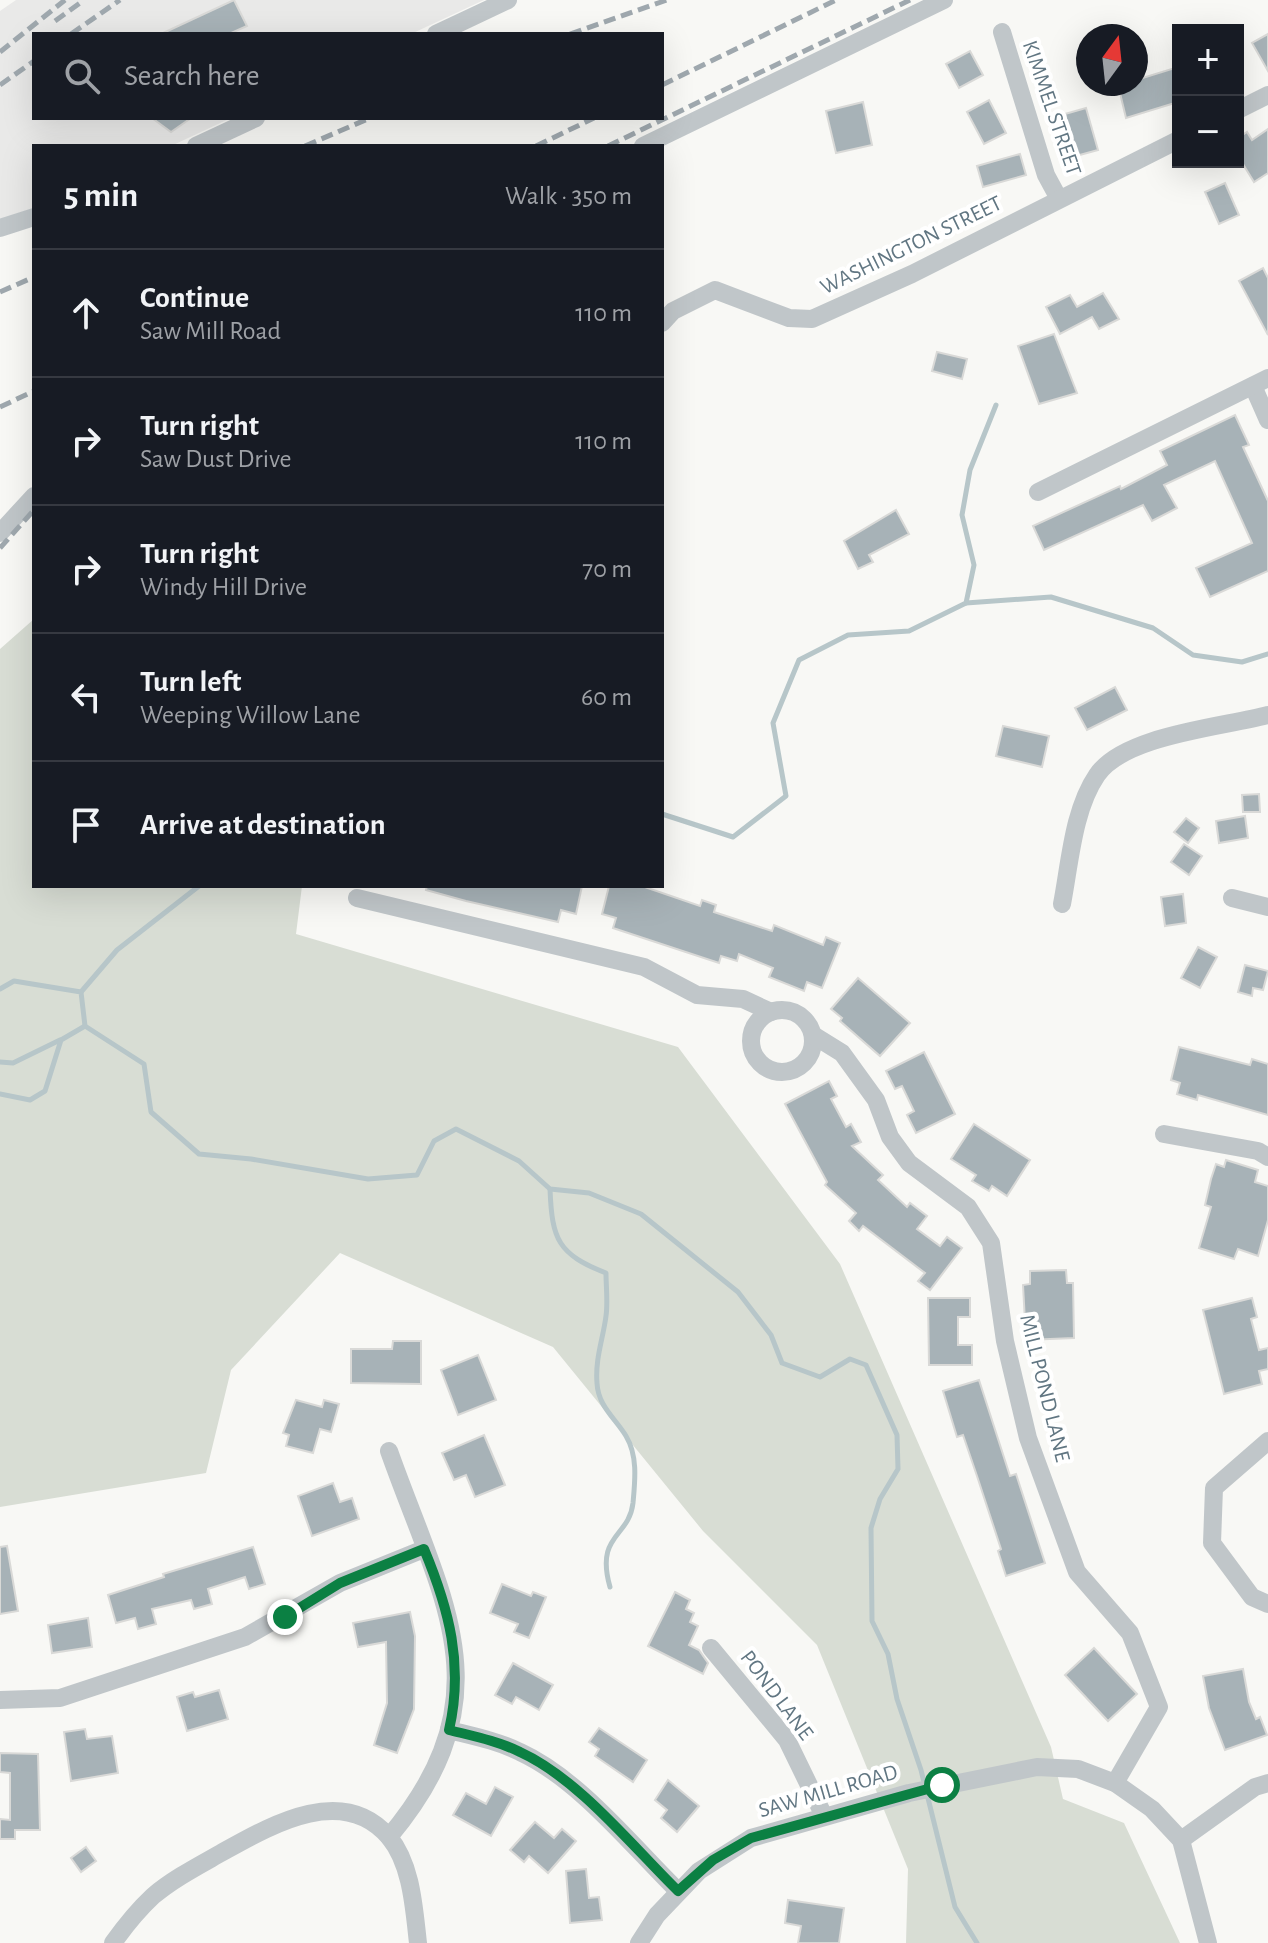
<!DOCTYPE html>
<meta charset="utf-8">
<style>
:root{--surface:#171b24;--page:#20242c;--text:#f1f3f6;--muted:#9ea1a6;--line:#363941}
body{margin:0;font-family:"Alegreya Sans",sans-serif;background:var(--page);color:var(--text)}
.controls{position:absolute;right:24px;top:24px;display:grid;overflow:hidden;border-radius:0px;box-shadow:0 8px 32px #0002}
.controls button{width:72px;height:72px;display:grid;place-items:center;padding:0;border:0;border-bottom:2px solid var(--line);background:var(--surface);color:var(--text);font:40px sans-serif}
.compass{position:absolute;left:1076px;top:24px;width:72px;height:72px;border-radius:50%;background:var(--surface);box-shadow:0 8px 32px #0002;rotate:15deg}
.stop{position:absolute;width:24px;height:24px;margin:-18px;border:6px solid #0b8043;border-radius:50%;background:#fff}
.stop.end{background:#0b8043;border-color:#fff;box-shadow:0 2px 8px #0008}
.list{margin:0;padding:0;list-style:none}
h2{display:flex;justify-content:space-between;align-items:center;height:104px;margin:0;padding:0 32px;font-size:34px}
h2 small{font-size:26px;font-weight:400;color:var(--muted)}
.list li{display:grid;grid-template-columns:52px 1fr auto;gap:24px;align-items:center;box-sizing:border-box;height:128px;padding:0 32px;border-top:2px solid var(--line)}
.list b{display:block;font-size:30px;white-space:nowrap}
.list p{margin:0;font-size:26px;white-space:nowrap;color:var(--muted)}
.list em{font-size:26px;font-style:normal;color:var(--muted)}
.icon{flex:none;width:44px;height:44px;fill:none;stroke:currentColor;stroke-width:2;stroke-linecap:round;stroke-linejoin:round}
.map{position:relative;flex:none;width:1268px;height:1943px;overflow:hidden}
.search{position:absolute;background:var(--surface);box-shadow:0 8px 32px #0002;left:32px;top:32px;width:632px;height:88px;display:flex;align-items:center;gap:20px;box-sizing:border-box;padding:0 28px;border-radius:0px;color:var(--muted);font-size:30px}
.panel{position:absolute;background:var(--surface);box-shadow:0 8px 32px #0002;left:32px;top:144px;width:632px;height:744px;border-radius:0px}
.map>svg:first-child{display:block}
.built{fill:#e9e9e8}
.green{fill:#d8ddd4}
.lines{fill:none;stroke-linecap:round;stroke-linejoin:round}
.stream{stroke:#b7c6c9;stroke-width:5}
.building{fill:#a7b2b7;stroke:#d9d9d7;stroke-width:2}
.street{stroke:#c0c6c9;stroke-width:18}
.rail{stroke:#9fa8ae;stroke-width:5;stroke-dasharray:12 6;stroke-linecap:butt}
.route{stroke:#0b8043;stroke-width:10}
.labels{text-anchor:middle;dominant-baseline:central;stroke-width:8;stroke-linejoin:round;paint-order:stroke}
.street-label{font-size:22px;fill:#617682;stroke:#fff}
</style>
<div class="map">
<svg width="1268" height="1943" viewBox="0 0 1268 1943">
<rect width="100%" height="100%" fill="#f8f8f5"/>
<!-- built -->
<path class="built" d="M16,0H484L411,34H34V118H231L171,146H34V208L0,219V11Z"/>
<!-- green -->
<path class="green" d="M34,619V886H302L296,934L678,1047L840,1264L1051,1747L1063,1799L1124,1823L1180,1943H906L908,1869L817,1645L703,1531L553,1347L340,1253L231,1370L206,1473L0,1507V649Z"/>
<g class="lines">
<!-- stream -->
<g class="stream">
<path d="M966,603L1051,597L1153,628L1193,655L1242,662L1268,654"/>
<path d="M662,814L733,837L786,796L773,723L799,660L848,635L909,631L966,603L974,565L962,515L970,470L996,405"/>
<path d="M0,989L14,981L81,992L85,1026L144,1064L151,1112L199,1154L251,1159L368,1179L417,1175L434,1141L456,1129L519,1161L550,1189L589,1193L641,1214L738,1292L771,1335L782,1363L820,1377L850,1359L866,1365L897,1435L898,1469L880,1499L871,1528L872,1621L888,1654L897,1699L921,1770L955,1907L977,1943"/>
<path d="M81,992L117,950L199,886"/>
<path d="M0,1062L13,1063L60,1040"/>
<path d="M0,1094L30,1100L45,1091L61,1040L85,1026"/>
<path d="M550,1189C552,1240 558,1254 606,1273C606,1287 608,1302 606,1316C603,1339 595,1359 597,1383C598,1406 615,1418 626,1436C638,1456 635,1481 633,1503C629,1538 595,1534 610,1587"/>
</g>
</g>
<!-- building -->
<g class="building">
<path d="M234,0L247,26L229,34H161Z"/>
<path d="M1268,34V71L1252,43Z"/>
<path d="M970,51L983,75L959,88L946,64Z"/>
<path d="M1178,67V102L1126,118L1120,93L1128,91L1126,84H1136V80Z"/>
<path d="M989,100L1006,133L984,144L967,112Z"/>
<path d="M863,102L872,145L836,153L826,111Z"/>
<path d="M1086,108L1098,150L1076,156L1069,132L1063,134L1058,116Z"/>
<path d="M152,118H191L171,132Z"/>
<path d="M1268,129V173L1254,182L1238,156V138L1247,132L1252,140Z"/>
<path d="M1020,154L1026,175L983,187L977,166Z"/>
<path d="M1225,183L1239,215L1219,224L1205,192Z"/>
<path d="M1263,268L1268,278V335L1239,281Z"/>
<path d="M1103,293L1119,319L1099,329L1092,317L1060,334L1046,307L1070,295L1077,307Z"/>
<path d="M1054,334L1077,393L1039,404L1018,346Z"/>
<path d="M937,352L967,359L962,379L932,371Z"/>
<path d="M1235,415L1249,445L1243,447L1268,501V571L1210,597L1196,568L1252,543L1215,461L1164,485L1177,508L1152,521L1143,505L1044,550L1033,526L1120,486L1121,489L1167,465L1160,451Z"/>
<path d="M896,510L909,534L869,555L873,562L858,569L844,541Z"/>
<path d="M1115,687L1127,710L1087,730L1075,708Z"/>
<path d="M1003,726L1049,736L1042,767L996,756Z"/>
<path d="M1259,794L1260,812H1243L1242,795Z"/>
<path d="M1245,816L1248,838L1219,843L1216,821Z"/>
<path d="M1186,818L1199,828L1188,843L1174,832Z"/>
<path d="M1184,844L1202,856L1189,875L1171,862Z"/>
<path d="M427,886H582L576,914L561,910L558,922L466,901L426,890Z"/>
<path d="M609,886H642L700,906L702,900L716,905L714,912L772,931L774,925L823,945L826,937L840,943L822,988L807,982L804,991L769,977L773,968L739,954L737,961L721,956L719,963L613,928L616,918L602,914Z"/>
<path d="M1183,894L1186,923L1165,926L1161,897Z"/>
<path d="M1198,947L1217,957L1200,988L1181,978Z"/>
<path d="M1245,965L1268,971L1263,990L1253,988L1252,996L1238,992Z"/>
<path d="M858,978L910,1023L880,1056L840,1021L842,1018L831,1009Z"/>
<path d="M1179,1047L1250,1065L1252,1059L1268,1064V1115L1198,1095L1197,1100L1177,1094L1180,1083L1171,1080Z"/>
<path d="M924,1052L955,1114L916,1133L907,1115L914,1111L902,1086L895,1089L886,1071Z"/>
<path d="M829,1081L837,1096L831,1099L846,1127L851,1124L861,1142L852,1146L883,1175L878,1180L907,1207L910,1203L927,1216L917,1229L940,1246L947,1237L962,1248L930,1290L918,1281L925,1273L863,1226L859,1231L849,1221L856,1213L825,1185L827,1182L785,1104Z"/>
<path d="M974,1124L1030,1160L1007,1196L992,1186L989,1191L972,1181L976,1175L951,1159Z"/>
<path d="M1226,1160L1258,1170L1255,1182L1268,1186V1220L1258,1256L1238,1249L1234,1259L1199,1248L1211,1207L1205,1205L1211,1179L1216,1164L1224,1167Z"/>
<path d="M1066,1270L1067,1283H1073L1074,1338L1026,1340L1023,1285L1030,1284V1271Z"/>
<path d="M928,1298H970V1317H958V1345H972V1365H929Z"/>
<path d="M1252,1298L1257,1317L1251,1319L1259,1350L1268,1348V1369L1259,1371L1262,1384L1224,1394L1203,1310Z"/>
<path d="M393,1341H421V1384L351,1383V1349H392Z"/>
<path d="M478,1355L496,1400L458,1415L441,1370Z"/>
<path d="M979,1380L1010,1476L1016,1474L1045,1563L1006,1576L998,1551L1001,1549L977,1476L963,1435L957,1437L943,1391Z"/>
<path d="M296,1400L322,1407L324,1400L339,1404L331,1432L320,1429L313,1453L286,1446L289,1435L283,1433Z"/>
<path d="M484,1435L505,1485L475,1497L466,1475L454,1480L442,1453Z"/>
<path d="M333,1483L340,1502L352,1498L359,1519L312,1536L298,1496Z"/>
<path d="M7,1546L18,1611L0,1614V1547Z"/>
<path d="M253,1547L265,1584L249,1589L245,1577L208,1589L212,1604L194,1609L191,1600L152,1609L156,1624L138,1629L135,1618L116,1623L108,1595L164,1577L163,1574Z"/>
<path d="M502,1584L531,1596L533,1592L546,1597L529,1638L514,1632L518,1624L490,1613Z"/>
<path d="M675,1592L690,1600L686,1609L694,1613L690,1622L698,1626L689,1645L699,1650L708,1663L703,1674L648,1646Z"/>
<path d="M410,1612L415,1636L414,1709L397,1753L374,1745L387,1703L386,1642L358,1647L353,1623Z"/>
<path d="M88,1618L92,1647L52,1653L48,1625Z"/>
<path d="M1094,1648L1137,1694L1108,1721L1065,1675Z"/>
<path d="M513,1663L553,1685L539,1710L516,1697L512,1704L495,1695Z"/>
<path d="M1243,1669L1249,1702L1256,1719L1260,1717L1267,1735L1225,1750L1209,1708L1203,1676Z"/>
<path d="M219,1690L228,1719L187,1731L177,1697L193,1692L195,1697Z"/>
<path d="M599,1728L647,1760L633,1782L595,1756L599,1749L589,1742Z"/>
<path d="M85,1729L87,1739L112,1736L118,1773L71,1781L64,1732Z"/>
<path d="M0,1753L38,1754L40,1830H15V1839H0V1819L10,1820V1773L0,1772Z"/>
<path d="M668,1780L699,1806L677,1832L661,1818L667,1810L655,1800Z"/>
<path d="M495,1787L513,1797L491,1836L453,1815L466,1793L486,1804Z"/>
<path d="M535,1822L554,1838L562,1829L576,1841L548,1873L529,1856L524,1862L510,1850Z"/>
<path d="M86,1847L96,1861L81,1872L71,1858Z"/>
<path d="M586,1869L589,1898L599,1897L602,1920L570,1923L566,1871Z"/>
<path d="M788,1900L844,1908L839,1943H798L801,1926L785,1923Z"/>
</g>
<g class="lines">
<!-- street -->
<g class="street">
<path d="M1002,32L1046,175L1059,199"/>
<path d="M436,34L508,0"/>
<path d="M1238,110L1268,95"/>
<path d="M196,146L256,118"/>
<path d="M643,146L944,0"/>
<path d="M0,228L34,217"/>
<path d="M662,323L673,311L715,290L789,318L812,319L912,274L1178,140"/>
<path d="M1253,386L1268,420"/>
<path d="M1038,492L1268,378"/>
<path d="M0,533L34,496"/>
<path d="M357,898L644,967L697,995L743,999L771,1012"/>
<path d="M1232,898L1268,907"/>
<path d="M1062,904C1070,863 1073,810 1097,775C1124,735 1223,727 1268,715"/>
<circle cx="782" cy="1041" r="31"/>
<path d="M813,1035L842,1053L876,1100L890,1137L909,1163L968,1207L991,1243L1005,1341L1028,1438L1077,1572L1130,1633L1159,1707L1115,1783"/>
<path d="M1164,1134L1258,1151L1268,1157"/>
<path d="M1268,1441L1214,1488L1212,1543L1252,1597L1268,1604"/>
<path d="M389,1451C442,1601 508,1695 389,1837"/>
<path d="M711,1648L787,1740L824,1816"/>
<path d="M0,1700L60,1698L245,1637L340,1583L424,1549"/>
<path d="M449,1730C473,1736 498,1741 520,1752C579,1779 632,1846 678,1891"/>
<path d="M1181,1840L1255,1787L1268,1783"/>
<path d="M113,1943C125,1926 138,1910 153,1896C173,1879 198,1866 221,1853C268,1827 342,1782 389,1837C412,1865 414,1909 418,1943"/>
<path d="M639,1943L657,1915L699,1871L751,1838L909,1793L1037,1767L1078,1769L1115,1783L1152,1809L1181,1840L1208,1943"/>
</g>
<!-- rail -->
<g class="rail">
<path d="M55,21L84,0"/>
<path d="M71,34L120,0"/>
<path d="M570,34L667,0"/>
<path d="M0,52L65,0"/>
<path d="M0,85L34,61"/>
<path d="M662,85L836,0"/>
<path d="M305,146L370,118"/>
<path d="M536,146L594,118"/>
<path d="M608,146L910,0"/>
<path d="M0,292L34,277"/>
<path d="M0,407L34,391"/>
<path d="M0,548L34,510"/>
</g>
</g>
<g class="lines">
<!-- route -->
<path class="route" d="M285,1617L340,1583L424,1549C449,1609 464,1665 449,1730C473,1736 498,1741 520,1752C579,1779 632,1846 678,1891L713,1860L751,1838L942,1785"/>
</g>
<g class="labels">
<!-- street labels -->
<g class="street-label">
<text transform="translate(1052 108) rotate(71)">KIMMEL STREET</text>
<text transform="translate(911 245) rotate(-26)">WASHINGTON STREET</text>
<text transform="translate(1045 1388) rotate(76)">MILL POND LANE</text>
<text transform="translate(777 1695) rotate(53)">POND LANE</text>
<text transform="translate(828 1791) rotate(-16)">SAW MILL ROAD</text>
</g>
</g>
</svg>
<div class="controls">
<button>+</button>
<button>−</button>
</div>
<svg class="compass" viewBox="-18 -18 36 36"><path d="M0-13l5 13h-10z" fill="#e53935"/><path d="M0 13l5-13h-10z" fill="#9ea1a6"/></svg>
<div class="stop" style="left:942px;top:1785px"></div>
<div class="stop end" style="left:285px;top:1617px"></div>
<div class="search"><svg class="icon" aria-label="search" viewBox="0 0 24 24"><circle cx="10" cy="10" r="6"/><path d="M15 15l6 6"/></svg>Search here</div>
<section class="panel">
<h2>5 min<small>Walk · 350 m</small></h2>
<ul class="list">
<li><svg class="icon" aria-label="ahead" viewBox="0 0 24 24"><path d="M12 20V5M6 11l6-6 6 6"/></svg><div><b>Continue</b><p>Saw Mill Road</p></div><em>110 m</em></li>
<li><svg class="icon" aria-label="right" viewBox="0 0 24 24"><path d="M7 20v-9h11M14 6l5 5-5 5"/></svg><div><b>Turn right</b><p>Saw Dust Drive</p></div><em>110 m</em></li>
<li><svg class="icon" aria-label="right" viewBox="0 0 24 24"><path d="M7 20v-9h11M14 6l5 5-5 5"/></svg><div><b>Turn right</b><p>Windy Hill Drive</p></div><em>70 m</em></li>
<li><svg class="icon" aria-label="left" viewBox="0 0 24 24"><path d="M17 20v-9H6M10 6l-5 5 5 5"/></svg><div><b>Turn left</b><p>Weeping Willow Lane</p></div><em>60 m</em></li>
<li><svg class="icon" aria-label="arrive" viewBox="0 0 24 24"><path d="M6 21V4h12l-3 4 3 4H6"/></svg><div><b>Arrive at destination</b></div></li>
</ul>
</section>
</div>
